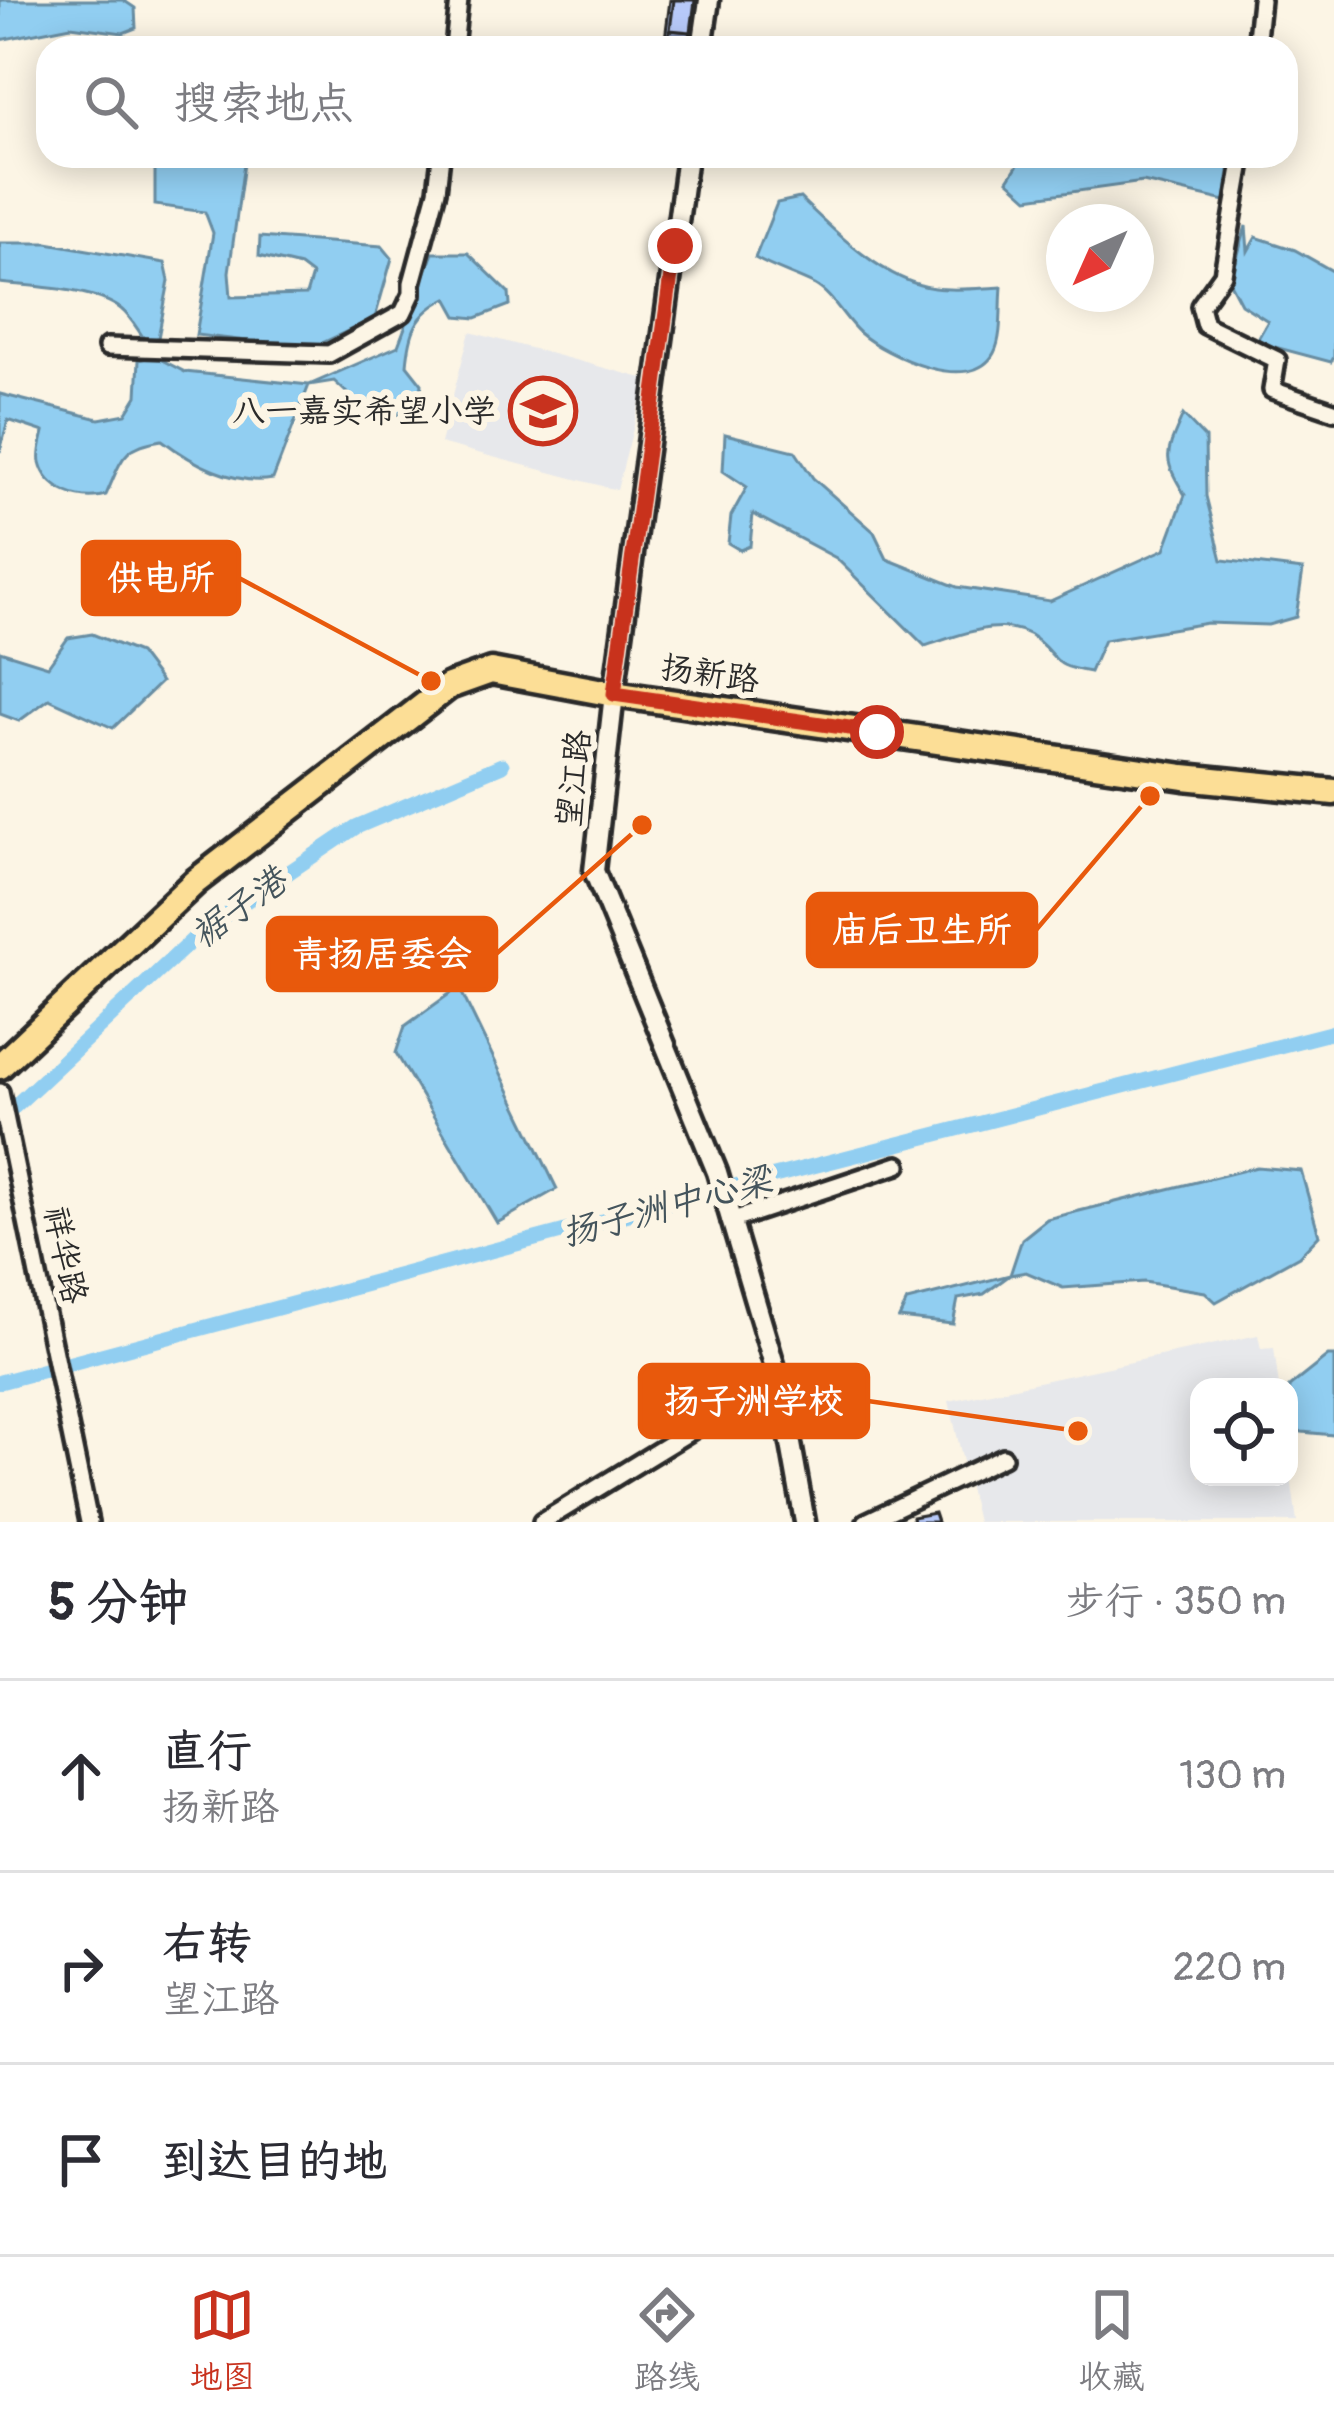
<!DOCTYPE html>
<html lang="zh">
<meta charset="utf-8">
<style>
:root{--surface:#fff;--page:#f2f2f3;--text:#2b2b33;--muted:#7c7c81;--line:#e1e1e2;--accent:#c8321e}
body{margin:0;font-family:Pangolin,"LXGW WenKai TC",sans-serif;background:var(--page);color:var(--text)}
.controls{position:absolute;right:36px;bottom:36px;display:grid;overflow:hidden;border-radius:24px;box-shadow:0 6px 30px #0003}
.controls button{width:108px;height:108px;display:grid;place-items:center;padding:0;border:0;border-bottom:3px solid var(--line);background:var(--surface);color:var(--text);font:60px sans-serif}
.compass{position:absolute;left:1046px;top:204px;width:108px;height:108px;border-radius:50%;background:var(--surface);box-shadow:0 6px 30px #0003;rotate:225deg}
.stop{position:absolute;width:36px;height:36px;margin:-27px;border:9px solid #c8321e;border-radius:50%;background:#fff}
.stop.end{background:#c8321e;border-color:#fff;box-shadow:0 3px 12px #0008}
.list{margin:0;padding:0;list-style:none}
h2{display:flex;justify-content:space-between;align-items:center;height:156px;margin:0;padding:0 48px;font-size:51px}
h2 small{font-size:39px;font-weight:400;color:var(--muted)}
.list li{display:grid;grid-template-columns:78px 1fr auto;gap:36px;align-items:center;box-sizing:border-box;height:192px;padding:0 48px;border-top:3px solid var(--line)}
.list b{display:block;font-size:45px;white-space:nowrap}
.list p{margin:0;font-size:39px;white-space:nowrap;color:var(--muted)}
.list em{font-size:39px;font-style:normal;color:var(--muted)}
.icon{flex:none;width:66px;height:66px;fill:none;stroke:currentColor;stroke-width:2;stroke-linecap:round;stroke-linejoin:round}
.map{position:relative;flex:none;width:1334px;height:1522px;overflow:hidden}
.search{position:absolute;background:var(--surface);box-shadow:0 6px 30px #0003;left:36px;right:36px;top:36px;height:132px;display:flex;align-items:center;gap:30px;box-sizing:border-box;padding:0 42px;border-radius:36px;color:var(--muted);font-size:45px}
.sheet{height:732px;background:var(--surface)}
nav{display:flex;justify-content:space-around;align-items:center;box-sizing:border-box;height:168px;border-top:3px solid var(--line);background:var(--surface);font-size:33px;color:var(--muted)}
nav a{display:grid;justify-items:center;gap:6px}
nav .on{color:var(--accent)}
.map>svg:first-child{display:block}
.built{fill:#e7e8eb}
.water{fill:#91cef1;stroke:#688da2;stroke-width:3}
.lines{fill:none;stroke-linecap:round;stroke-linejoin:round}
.canal{stroke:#91cef1;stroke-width:15}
.minor-casing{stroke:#2b2b2b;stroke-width:24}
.tertiary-casing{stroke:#2b2b2b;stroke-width:27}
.primary-casing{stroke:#2b2b2b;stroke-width:33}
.minor{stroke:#fcf5e5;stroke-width:15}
.tertiary{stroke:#fcf5e5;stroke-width:18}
.primary{stroke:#fcde96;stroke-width:24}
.wall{fill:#9dadd6;stroke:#2b2b2b;stroke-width:3}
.shaded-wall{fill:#808dae;stroke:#2b2b2b;stroke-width:3}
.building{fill:#b7c9f9;stroke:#2b2b2b;stroke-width:3}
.route{stroke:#c8321e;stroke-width:15}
.labels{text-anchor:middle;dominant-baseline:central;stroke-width:12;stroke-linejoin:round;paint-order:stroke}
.poi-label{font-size:33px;fill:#2b2b2b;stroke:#fcf5e5;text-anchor:end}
.street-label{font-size:33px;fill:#2b2b2b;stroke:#fcf5e5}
.water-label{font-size:36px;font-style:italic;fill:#44545c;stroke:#fcf5e5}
.leader{fill:none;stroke:#e8590c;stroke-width:4.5}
.callout-dot{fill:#e8590c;stroke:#fcf5e5;stroke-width:4.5}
.callout{fill:#e8590c;stroke:#e8590c;stroke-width:4.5}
.callout-label{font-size:36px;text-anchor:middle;font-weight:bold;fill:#fff}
</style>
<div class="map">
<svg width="1334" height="1522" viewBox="0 0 1334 1522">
<rect width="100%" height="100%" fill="#fcf5e5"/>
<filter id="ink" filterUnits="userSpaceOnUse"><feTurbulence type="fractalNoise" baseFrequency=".00833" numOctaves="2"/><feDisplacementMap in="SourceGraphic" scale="24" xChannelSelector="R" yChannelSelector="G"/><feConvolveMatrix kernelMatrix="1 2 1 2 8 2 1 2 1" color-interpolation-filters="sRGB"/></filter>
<g filter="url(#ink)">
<!-- built -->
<g class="built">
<path d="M470,332L646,379L617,490L440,443Z"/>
<path d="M1258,1335L1261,1349L1274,1348L1279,1387H1199V1477H1289V1462L1297,1522H977L949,1401Z"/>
</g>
<!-- water -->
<g class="water">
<path d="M0,0H123L135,8L136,28L123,33L71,26L0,40Z"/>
<path d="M155,156H245L229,272L231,297L306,295L312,275L300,266L259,256L260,237L382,246L392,258L375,318L320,344L298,347L196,335L213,233L205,212L155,205Z"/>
<path d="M1144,156H1231L1225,201L1143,182L1028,198L1008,180L1019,163Z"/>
<path d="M800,198C835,232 884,281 934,288C956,291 980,288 1002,287C1000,305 1003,337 994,353C971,396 885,355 860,333C844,319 833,295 815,285C795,275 774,269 755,258L777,203Z"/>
<path d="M1246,226L1248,251L1256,237L1295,250L1334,272V357L1331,362L1256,342L1268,321L1241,304L1230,283Z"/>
<path d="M0,243H47L165,263L169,281L157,343L145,340C137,329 131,317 121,309C93,288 34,287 0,283Z"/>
<path d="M433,253H468L509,293L510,305L476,318L457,316L447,298C415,314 410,332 407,365L422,384L420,398L393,418L371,415L334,381L309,385L273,479C234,486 192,463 162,440C121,446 122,460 106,495C81,502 47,491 40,462C38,453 42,441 44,432L8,420L0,452V394L99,419L126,414L137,396L139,360L154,356L185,372L309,385L398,346Z"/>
<path d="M1183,415L1205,438L1206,496L1222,560L1303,570L1296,617L1268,625L1207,623L1104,640L1090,672C1050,665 1063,662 1036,639C1005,614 958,636 925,646L836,558L753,514L750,546L740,550L728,543L731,516L747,487L723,471L725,434L795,451L813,478L874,532L887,559L957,587L1050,601L1165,549L1185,495C1162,457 1165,456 1183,415Z"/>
<path d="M92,634L139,653L161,682L113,728L49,699L19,721L0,714V651L48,666L68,638Z"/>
<path d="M459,987L557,1189L497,1223L396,1053L405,1026Z"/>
<path d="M1257,1167L1301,1171L1319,1235L1299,1256L1216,1302L1205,1292L1144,1282L1063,1288L1026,1272L1010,1275L984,1294L958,1299L953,1324L899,1318L907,1301L1010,1275L1022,1239L1047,1219Z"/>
<path d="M1328,1356H1334V1435L1302,1432L1293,1427L1289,1387Z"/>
</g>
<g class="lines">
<!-- canal -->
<g class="canal">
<path d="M14,1107L203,930L356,827L502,765"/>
<path d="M0,1382L700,1195L1334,1032"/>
</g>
<defs>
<g id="minor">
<path d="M454,48L459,0"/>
<path d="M1256,48L1261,0"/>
<path d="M1243,156L1223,274L1200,306L1205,325L1277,360L1272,390L1334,411"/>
<path d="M107,347L329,354L403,313L412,294V283L437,191L441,156"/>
<path d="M0,1092L89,1522"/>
<path d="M730,1221L898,1165"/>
<path d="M542,1522L758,1390L781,1388"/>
<path d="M866,1522L1003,1457"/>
</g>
<g id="tertiary">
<path d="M702,48L709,0"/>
<path d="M687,156L614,694L594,871L717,1172L781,1388L805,1522"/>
</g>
<path id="primary" d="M0,1066L195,882L449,686L491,671L614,694L1184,777L1334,792"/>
</defs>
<!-- minor casing -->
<use href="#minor" class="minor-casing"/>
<!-- tertiary casing -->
<use href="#tertiary" class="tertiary-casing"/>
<!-- primary casing -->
<use href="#primary" class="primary-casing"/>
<!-- minor -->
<use href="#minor" class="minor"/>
<!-- tertiary -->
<use href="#tertiary" class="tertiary"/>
<!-- primary -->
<use href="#primary" class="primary"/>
</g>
<!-- wall -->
<path class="wall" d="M670,0H695L691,32L685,48L664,47Z"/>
<!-- shaded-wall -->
<path class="shaded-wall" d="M670,30L691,32L685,48L664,47Z"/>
<!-- building -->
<g class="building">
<path d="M674,0H695L691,32L670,30Z"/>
<path d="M934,1513L937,1522H913L912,1517Z"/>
</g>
</g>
<g class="lines" filter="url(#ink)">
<!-- route -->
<path class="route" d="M675,246L614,694L877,732"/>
</g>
<!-- icons -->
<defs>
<symbol id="school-ring" viewBox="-11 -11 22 22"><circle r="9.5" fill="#fcf5e5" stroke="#c8321e" stroke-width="1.5"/><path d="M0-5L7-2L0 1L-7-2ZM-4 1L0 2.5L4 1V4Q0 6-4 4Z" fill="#c8321e"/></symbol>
</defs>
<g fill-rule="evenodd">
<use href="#school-ring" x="505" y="373" width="76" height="76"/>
</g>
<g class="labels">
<!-- poi labels -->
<g class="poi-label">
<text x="496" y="411">八一嘉实希望小学</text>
</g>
<!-- street labels -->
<g class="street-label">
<text transform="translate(710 674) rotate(8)">扬新路</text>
<text transform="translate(574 779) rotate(-84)">望江路</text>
<text transform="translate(65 1255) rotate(78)">祥华路</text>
</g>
<!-- water labels -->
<g class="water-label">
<text transform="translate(239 908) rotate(-36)">裾子港</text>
<text transform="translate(667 1207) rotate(-15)">扬子洲中心梁</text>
</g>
</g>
<!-- callouts -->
<path class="leader" d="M431 681L239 578M1150 796L1036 930M642 825L496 954M1078 1431L868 1401"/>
<g class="callout-dot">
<circle cx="431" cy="681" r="12"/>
<circle cx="1150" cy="796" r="12"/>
<circle cx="642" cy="825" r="12"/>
<circle cx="1078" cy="1431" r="12"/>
</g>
<g class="callout">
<rect x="83" y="542" width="156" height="72" rx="12"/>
<rect x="808" y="894" width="228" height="72" rx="12"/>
<rect x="268" y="918" width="228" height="72" rx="12"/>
<rect x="640" y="1365" width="228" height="72" rx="12"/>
</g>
<g class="callout-label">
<text x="161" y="590">供电所</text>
<text x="922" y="942">庙后卫生所</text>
<text x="382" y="966">青扬居委会</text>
<text x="754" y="1413">扬子洲学校</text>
</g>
</svg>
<div class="controls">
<button><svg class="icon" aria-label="locate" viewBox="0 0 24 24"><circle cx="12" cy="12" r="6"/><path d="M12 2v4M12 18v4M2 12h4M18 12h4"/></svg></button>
</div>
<svg class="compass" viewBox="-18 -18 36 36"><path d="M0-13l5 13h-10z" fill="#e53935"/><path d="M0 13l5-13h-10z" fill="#7c7c81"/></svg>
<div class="stop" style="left:877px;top:732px"></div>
<div class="stop end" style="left:675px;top:246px"></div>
<div class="search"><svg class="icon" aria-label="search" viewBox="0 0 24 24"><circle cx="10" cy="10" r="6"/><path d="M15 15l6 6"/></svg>搜索地点</div>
</div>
<section class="sheet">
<h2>5 分钟<small>步行 · 350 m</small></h2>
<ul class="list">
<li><svg class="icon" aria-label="ahead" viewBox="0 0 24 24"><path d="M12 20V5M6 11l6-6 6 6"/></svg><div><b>直行</b><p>扬新路</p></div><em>130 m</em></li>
<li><svg class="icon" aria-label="right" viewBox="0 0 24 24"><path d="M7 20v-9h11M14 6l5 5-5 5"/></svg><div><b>右转</b><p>望江路</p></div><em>220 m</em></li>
<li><svg class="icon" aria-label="arrive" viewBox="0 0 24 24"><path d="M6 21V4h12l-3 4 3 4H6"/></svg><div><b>到达目的地</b></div></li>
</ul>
</section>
<nav>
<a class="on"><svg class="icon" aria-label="map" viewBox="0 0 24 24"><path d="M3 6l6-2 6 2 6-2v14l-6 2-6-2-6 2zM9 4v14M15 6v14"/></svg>地图</a>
<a><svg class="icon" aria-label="directions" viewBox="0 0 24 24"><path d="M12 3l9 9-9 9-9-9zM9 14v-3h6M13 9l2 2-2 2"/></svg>路线</a>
<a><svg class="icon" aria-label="saved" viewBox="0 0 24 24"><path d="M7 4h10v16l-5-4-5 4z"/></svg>收藏</a>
</nav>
